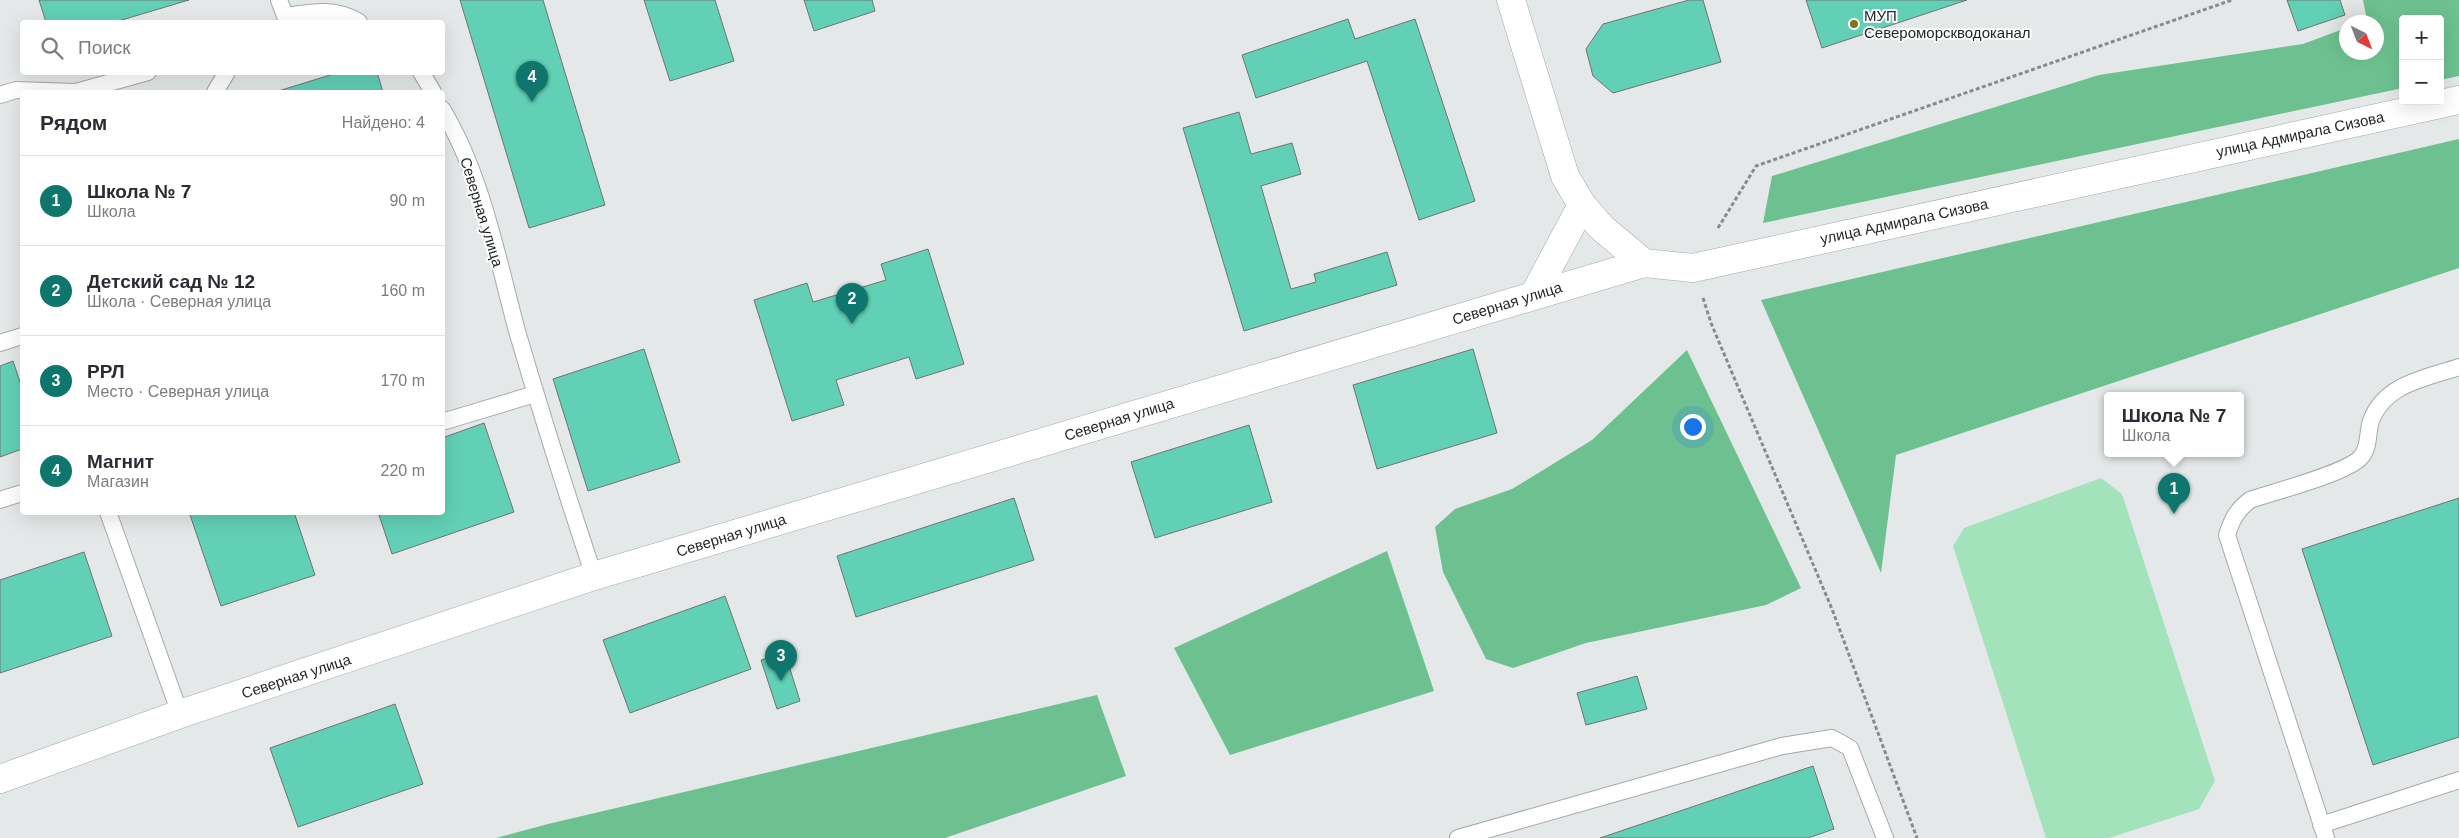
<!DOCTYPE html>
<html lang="ru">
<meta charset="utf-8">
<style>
:root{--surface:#fff;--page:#f2f2f3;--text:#2b2b33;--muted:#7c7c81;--line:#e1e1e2;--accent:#0f766e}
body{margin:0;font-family:Arial,sans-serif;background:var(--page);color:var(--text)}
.controls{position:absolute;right:15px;top:15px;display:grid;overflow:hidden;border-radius:5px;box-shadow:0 5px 20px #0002}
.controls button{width:45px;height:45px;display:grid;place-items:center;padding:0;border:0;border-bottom:1px solid var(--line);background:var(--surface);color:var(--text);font:25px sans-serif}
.compass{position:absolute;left:2339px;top:15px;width:45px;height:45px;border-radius:50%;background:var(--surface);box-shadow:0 5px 20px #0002;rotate:138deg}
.you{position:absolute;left:1692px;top:426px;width:18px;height:18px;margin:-12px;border:4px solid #fff;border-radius:50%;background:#1a73e8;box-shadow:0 0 0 8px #1a73e833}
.badge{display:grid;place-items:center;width:32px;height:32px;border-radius:50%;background:var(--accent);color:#fff;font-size:16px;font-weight:700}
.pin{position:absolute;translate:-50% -41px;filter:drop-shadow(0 1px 2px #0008)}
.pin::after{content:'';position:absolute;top:26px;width:18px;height:15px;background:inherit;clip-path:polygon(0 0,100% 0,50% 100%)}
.popup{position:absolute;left:2104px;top:392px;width:140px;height:65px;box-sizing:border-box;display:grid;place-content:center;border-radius:5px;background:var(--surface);filter:drop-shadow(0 1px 4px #0005);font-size:16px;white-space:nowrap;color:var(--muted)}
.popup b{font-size:19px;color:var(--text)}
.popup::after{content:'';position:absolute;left:50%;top:100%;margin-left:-10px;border:10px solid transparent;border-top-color:var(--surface)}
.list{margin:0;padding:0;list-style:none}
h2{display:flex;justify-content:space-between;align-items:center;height:65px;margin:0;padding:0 20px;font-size:21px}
h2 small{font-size:16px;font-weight:400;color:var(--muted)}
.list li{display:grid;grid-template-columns:32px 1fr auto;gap:15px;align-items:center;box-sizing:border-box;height:90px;padding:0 20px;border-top:1px solid var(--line)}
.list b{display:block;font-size:19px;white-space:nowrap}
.list p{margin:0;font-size:16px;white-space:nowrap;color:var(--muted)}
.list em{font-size:16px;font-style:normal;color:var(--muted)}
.icon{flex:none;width:28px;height:28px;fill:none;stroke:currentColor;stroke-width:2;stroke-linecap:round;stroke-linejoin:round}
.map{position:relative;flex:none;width:2459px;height:838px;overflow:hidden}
.search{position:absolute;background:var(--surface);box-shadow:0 5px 20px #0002;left:20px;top:20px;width:425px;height:55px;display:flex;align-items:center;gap:12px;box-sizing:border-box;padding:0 18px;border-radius:5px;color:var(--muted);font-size:19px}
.panel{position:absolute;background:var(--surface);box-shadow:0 5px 20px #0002;left:20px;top:90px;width:425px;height:425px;border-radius:5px}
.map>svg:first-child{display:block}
.green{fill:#a2e3bb}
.forest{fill:#6dc190}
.building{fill:#61d0b5;stroke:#717473}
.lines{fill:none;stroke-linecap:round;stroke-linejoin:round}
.lane-casing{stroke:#a5a9a9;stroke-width:18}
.street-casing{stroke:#a5a9a9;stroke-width:29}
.secondary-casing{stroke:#a5a9a9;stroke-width:29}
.path{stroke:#888b8b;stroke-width:3;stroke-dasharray:4 2.5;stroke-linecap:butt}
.lane{stroke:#fff;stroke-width:16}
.street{stroke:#fff;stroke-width:28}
.secondary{stroke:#fff;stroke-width:28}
.poi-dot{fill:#807519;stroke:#fff;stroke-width:2}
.labels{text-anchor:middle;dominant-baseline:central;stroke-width:4;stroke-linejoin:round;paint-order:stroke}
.poi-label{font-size:15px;fill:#252727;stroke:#fff;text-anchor:start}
.street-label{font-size:15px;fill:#252727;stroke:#fff}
</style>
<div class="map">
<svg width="2459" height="838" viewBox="0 0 2459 838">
<rect width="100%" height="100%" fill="#e4e8e8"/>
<!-- green -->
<path class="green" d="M2101,478L2122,494L2215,781L2199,809L2109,838H2046L1953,546L1964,528Z"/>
<!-- forest -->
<g class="forest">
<path d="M2363,0H2459V76L2440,80V19H2403V88L1763,223L1772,176L2099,75L2303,44L2346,28V52H2376V22H2360L2367,20Z"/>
<path d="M2459,139V268L1896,455L1881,573L1761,300Z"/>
<path d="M1687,350L1801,588L1766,605L1586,643L1513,668L1486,659L1443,572L1435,527L1455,509L1512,489L1592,440Z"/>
<path d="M1387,551L1434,691L1230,755L1174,648Z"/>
<path d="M1097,695L1126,776L945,838H496L548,824Z"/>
</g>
<!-- building -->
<g class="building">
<path d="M39,0H189L115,22H46Z"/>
<path d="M460,0H543L605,205L529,228Z"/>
<path d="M644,0H715L734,61L670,81Z"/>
<path d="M804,0H872L875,11L814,31Z"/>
<path d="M1689,0H1703L1721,62L1613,93L1593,76L1586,49L1603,24Z"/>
<path d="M1806,0H1967L1822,48Z"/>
<path d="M2287,0H2340L2345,15L2298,31Z"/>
<path d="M1348,19L1355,39L1415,19L1475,201L1419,220L1367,61L1256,98L1242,55Z"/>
<path d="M340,72H377L383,92H275Z"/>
<path d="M1239,112L1251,154L1292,143L1301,174L1261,186L1291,289L1316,282L1314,274L1387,252L1397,285L1244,331L1183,128Z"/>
<path d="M928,249L964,364L916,379L909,357L836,380L844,405L792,421L754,300L807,283L813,302L886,280L881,264Z"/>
<path d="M644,349L680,462L588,491L553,379Z"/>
<path d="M1473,349L1497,433L1377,469L1353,385Z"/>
<path d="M13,361L22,388V449L0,457V366Z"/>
<path d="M484,423L514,512L392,554L378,512H442V438Z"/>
<path d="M1249,425L1272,502L1155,538L1131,462Z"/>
<path d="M1014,498L1034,560L856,617L837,556Z"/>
<path d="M2459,498V737L2373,765L2302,549Z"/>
<path d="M189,512H294L315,575L221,606Z"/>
<path d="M84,552L112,636L0,673V580Z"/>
<path d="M725,596L751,669L630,713L603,640Z"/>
<path d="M785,653L800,701L777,709L761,660Z"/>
<path d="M1637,676L1647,709L1586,725L1577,693Z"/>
<path d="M395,704L423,784L298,827L270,748Z"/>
<path d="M1813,766L1834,829L1808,838H1600Z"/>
</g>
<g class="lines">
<defs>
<g id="lane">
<path d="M279,0L285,16C311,12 336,7 359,22"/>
<path d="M421,72L433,92"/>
<path d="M215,92L227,72"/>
<path d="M0,95L16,90L76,92L148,72"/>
<path d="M442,109C482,175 497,257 517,331C541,413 567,495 594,576"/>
<path d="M0,343L22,336"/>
<path d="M442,422L535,394"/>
<path d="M0,500L22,493"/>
<path d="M108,512L180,714"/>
<path d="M2321,825L2459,780"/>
<path d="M1458,838L1782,746L1832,738L1850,748L1885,838"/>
<path d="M2326,838L2227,535C2232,519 2237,510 2250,500C2273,492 2348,473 2361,457C2370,447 2367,432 2371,421C2384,384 2426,378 2459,367"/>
</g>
<g id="street">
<path d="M1534,295L1582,205"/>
<path d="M0,779L180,714L594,576L1644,263"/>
</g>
<path id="secondary" d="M1511,0L1565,176L1582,205L1602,228L1644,263L1693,268L2459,100"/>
</defs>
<!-- lane casing -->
<use href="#lane" class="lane-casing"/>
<!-- street casing -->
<use href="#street" class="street-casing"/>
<!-- secondary casing -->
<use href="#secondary" class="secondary-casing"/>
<!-- path -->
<g class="path">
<path d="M1718,228L1756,166L2232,0"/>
<path d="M1703,298L1711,323L1832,609L1917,838"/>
</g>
<!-- lane -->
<use href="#lane" class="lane"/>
<!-- street -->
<use href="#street" class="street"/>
<!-- secondary -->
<use href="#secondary" class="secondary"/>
</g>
<!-- markers -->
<circle class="poi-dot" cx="1854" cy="24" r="5"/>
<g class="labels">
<!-- poi labels -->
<g class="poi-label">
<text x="1864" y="15">МУП<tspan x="1864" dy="17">Североморскводоканал</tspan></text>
</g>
<!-- street labels -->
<g class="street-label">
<text transform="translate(2300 134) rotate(-12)">улица Адмирала Сизова</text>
<text transform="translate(482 212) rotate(73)">Северная улица</text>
<text transform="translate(1904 221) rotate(-12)">улица Адмирала Сизова</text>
<text transform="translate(1507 303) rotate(-17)">Северная улица</text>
<text transform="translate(1119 419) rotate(-17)">Северная улица</text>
<text transform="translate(731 535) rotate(-17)">Северная улица</text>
<text transform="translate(296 676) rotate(-18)">Северная улица</text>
</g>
</g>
</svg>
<div class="controls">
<button>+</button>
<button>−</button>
</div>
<svg class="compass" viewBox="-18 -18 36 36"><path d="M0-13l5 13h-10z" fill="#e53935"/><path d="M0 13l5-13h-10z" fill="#7c7c81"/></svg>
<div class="you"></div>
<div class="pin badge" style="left:2174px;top:514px">1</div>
<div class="popup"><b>Школа № 7</b>Школа</div>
<div class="pin badge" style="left:852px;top:324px">2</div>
<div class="pin badge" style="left:781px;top:681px">3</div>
<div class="pin badge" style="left:532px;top:102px">4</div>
<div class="search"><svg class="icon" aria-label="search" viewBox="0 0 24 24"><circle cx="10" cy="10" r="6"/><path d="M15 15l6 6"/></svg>Поиск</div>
<section class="panel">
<h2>Рядом<small>Найдено: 4</small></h2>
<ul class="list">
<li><span class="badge">1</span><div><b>Школа № 7</b><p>Школа</p></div><em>90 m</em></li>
<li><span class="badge">2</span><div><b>Детский сад № 12</b><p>Школа · Северная улица</p></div><em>160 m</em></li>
<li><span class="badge">3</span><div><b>РРЛ</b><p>Место · Северная улица</p></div><em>170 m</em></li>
<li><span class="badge">4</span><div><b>Магнит</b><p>Магазин</p></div><em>220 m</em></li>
</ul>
</section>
</div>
